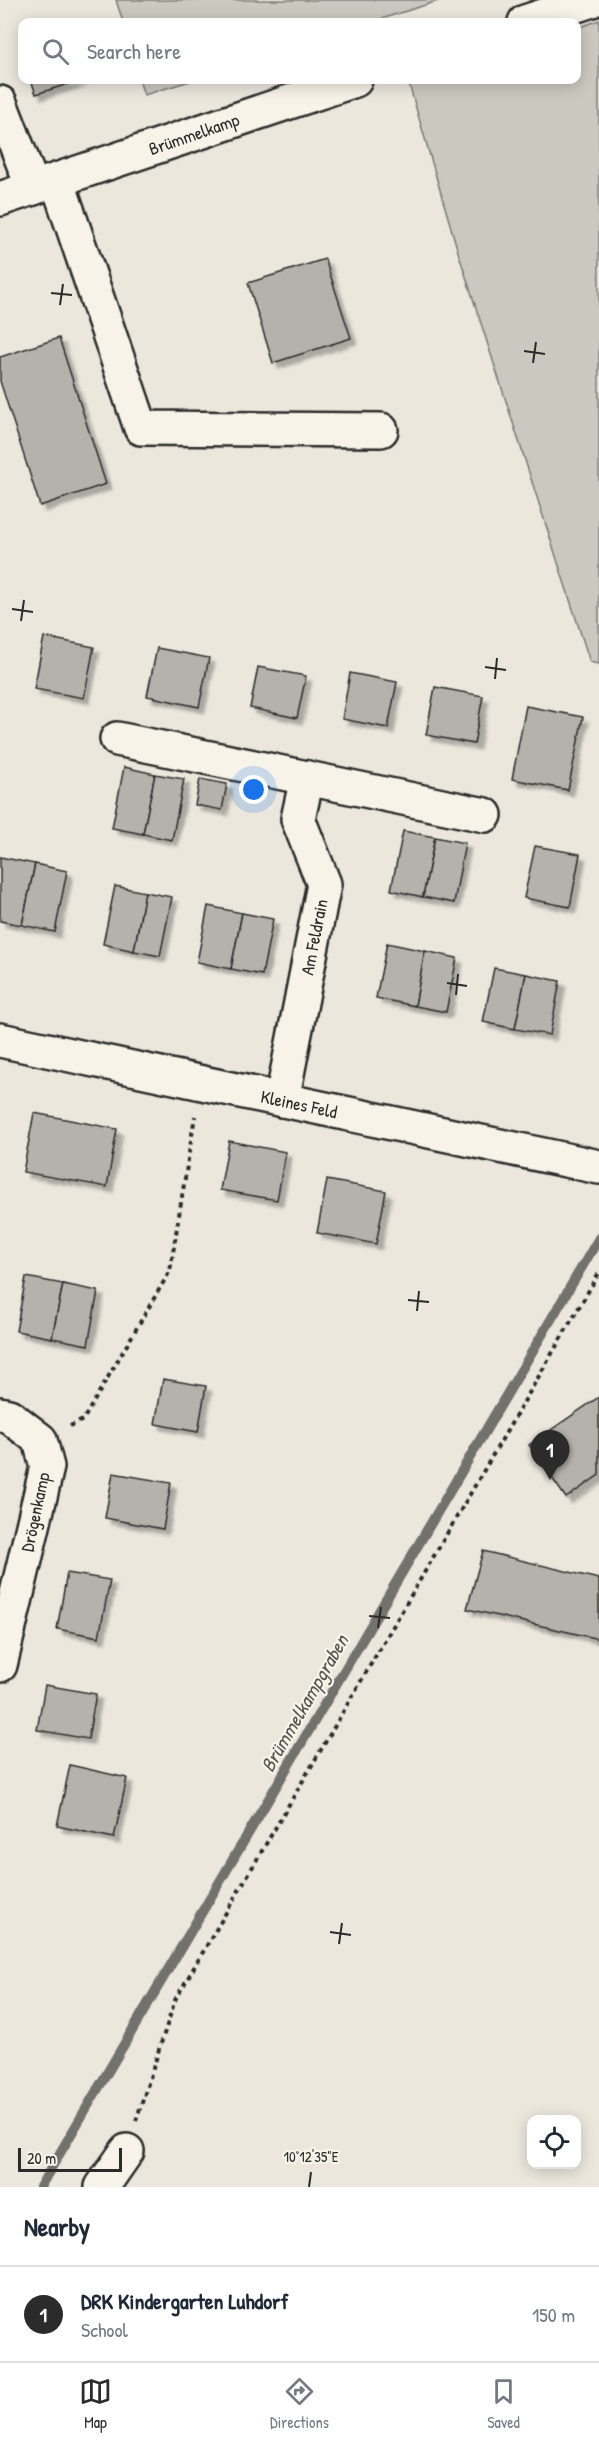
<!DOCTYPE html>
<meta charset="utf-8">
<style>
:root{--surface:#fff;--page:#f6f6f7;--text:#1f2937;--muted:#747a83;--line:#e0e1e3;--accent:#2b2b2b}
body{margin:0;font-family:"Patrick Hand",sans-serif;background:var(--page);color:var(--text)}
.controls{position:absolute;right:18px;bottom:18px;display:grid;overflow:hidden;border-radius:12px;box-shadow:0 3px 15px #0003}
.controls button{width:54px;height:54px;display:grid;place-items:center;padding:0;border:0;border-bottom:2px solid var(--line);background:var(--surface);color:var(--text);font:30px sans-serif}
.scale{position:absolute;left:18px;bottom:15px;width:104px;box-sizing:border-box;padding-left:6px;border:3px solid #2b2b2b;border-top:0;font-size:16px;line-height:21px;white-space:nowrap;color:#2b2b2b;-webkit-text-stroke:4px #f7f3e8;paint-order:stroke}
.you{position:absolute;left:254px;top:790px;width:21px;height:21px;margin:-15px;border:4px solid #fff;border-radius:50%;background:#1a73e8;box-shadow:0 0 0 9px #1a73e833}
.badge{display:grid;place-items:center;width:39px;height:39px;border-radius:50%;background:var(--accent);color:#fff;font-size:20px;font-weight:700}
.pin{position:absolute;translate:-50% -50px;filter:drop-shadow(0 2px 3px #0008)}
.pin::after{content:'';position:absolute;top:32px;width:21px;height:18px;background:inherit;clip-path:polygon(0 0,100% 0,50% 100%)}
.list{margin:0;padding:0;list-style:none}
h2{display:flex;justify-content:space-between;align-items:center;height:78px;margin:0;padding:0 24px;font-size:26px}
h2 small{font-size:20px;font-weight:400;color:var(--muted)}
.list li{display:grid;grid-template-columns:39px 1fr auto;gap:18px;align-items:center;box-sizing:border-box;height:96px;padding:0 24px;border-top:2px solid var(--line)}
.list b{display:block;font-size:22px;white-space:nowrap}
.list p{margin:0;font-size:20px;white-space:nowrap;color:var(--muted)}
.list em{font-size:20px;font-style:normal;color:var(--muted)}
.icon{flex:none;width:33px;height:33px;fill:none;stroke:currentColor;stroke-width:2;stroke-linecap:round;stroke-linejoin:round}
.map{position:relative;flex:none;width:599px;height:2187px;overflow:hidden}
.search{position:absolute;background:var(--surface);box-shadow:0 3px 15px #0003;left:18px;right:18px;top:18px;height:66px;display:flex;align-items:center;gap:15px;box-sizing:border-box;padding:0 21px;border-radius:12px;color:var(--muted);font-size:22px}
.sheet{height:174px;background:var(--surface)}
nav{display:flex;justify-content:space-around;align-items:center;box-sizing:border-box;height:84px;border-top:2px solid var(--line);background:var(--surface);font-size:16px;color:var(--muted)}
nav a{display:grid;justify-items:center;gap:3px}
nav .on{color:var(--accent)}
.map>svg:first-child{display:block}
.green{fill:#cbc8bf;stroke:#7b7a75;stroke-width:1.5}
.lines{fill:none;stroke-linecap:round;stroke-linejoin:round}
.stream{stroke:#72716c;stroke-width:10}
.building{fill:#b5b2ab;stroke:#2b2b2b;stroke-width:1.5;filter:url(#shadow)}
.minor-casing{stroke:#2b2b2b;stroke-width:38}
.path{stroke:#2b2b2b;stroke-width:4;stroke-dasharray:4.5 4.5;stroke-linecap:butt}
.minor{stroke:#f7f3e8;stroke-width:33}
.ticks{fill:none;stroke:#2b2b2b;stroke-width:2}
.labels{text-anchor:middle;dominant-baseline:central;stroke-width:4.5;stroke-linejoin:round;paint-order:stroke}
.street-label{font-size:18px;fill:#2b2b2b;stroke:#f7f3e8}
.water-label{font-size:20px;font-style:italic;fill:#555451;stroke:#f7f3e8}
.ticks-label{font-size:15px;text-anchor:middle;fill:#2b2b2b;stroke:#f7f3e8;stroke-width:4.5;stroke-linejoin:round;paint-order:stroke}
</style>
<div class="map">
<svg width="599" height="2187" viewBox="0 0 599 2187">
<defs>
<filter id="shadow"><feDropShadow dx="5.5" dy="5.5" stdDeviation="1.5" flood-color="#0004"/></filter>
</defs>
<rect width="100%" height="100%" fill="#ebe7dd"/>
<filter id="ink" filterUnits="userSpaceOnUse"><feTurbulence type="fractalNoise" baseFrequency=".0167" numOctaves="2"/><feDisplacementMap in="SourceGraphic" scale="12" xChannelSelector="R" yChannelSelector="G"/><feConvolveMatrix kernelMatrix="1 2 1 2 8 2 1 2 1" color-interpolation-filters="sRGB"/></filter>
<g filter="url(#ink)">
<!-- green -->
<g class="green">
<path d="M116,0H441L372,22H123Z"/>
<path d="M599,20V664L590,662L459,255L409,84L422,80H576L577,28Z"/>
<path d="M139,80H193L144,95Z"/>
</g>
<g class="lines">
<!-- stream -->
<path class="stream" d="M40,2187L599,1238"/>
</g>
<!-- building -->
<g class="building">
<path d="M31,80H81L36,94Z"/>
<path d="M325,259L351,338L273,363L248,283Z"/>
<path d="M59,338L106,484L40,506L0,381V357Z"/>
<path d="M44,637L94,647L84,698L34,689Z"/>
<path d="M157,648L209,658L199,707L147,696Z"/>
<path d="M258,667L306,676L297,718L250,708Z"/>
<path d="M350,673L397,682L388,728L342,719Z"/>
<path d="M435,687L483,696L474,744L426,735Z"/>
<path d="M526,706L583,717L568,790L512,779Z"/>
<path d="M124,767L155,774L143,834L112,828Z"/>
<path d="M155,774L184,779L172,840L143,834Z"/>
<path d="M200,779L227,784L222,810L195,805Z"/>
<path d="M403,831L435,837L423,897L391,890Z"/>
<path d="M435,837L465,843L454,903L423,897Z"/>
<path d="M535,846L580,854L570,907L524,898Z"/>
<path d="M0,857L35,864L22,925L0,921Z"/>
<path d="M35,864L67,871L55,932L22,925Z"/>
<path d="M115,886L145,892L134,951L103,944Z"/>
<path d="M145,892L172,897L160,956L134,951Z"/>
<path d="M208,906L242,913L231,969L197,962Z"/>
<path d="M242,913L273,919L262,975L231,969Z"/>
<path d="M387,943L425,951L415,1006L376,998Z"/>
<path d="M425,951L457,958L446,1012L415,1006Z"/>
<path d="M494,968L526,974L515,1029L483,1022Z"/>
<path d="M526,974L560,981L550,1035L515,1029Z"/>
<path d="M34,1113L117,1129L107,1187L23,1172Z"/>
<path d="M229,1141L286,1152L277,1200L220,1190Z"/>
<path d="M327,1180L386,1191L376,1244L317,1233Z"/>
<path d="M26,1277L63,1284L52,1338L16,1331Z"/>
<path d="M63,1284L98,1291L88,1345L52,1338Z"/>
<path d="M163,1379L206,1386L198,1432L155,1424Z"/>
<path d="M599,1397V1475L566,1498L529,1445Z"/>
<path d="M113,1473L171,1483L163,1529L105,1518Z"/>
<path d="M483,1551L599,1579V1639L467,1609Z"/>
<path d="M67,1573L110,1580L99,1637L57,1629Z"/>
<path d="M45,1685L96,1694L88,1739L37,1730Z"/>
<path d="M70,1765L127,1778L114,1838L57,1826Z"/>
</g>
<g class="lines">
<defs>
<g id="minor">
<path d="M525,22L592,0"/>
<path d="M0,103L33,188"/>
<path d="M57,180L141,428L381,430"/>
<path d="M0,199L355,80"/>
<path d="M117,739L307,778L298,819L324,884L282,1100"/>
<path d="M307,778L485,815"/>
<path d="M0,1040L599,1167"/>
<path d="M0,1414L9,1416L40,1440L47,1467L0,1665"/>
<path d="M102,2187L127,2151"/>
</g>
</defs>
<!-- minor casing -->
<use href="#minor" class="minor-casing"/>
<!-- path -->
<g class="path">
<path d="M70,1426L83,1420L170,1271L195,1116"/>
<path d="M136,2121L175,2000L599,1273"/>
</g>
<!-- minor -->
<use href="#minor" class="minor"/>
</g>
</g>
<!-- ticks -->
<path class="ticks" d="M51,293L72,295M60,305L63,284M524,351L545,354M533,363L536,342M12,609L33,612M21,621L24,600M485,667L506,670M495,679L497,658M447,983L467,986M456,995L458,974M408,1300L429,1302M417,1311L419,1291M369,1616L390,1618M378,1628L381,1607M330,1932L351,1935M339,1944L342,1923M309,2187L311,2172"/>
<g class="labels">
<!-- street labels -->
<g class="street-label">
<text transform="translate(194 134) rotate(-19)">Brümmelkamp</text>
<text transform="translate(314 937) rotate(-79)">Am Feldrain</text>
<text transform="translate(299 1104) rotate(12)">Kleines Feld</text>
<text transform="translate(35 1512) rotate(-78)">Drögenkamp</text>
</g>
<!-- water labels -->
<g class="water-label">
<text transform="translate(304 1703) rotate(-60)">Brümmelkampgraben</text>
</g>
</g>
<g class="ticks-label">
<text x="311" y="2162">10°12'35"E</text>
</g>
</svg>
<div class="controls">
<button><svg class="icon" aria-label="locate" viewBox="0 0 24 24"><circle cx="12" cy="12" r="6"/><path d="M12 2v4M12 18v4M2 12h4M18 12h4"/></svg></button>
</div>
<div class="scale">20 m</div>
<div class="you"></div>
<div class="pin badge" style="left:550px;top:1480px">1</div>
<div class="search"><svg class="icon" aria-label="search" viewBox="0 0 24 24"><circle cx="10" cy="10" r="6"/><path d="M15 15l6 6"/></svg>Search here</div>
</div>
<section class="sheet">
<h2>Nearby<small></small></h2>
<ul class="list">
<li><span class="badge">1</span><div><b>DRK Kindergarten Luhdorf</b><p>School</p></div><em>150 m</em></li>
</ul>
</section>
<nav>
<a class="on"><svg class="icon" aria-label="map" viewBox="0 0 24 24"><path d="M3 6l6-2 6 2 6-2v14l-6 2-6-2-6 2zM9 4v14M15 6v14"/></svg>Map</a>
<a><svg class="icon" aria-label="directions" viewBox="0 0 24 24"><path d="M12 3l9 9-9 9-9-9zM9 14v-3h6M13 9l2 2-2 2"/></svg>Directions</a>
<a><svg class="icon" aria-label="saved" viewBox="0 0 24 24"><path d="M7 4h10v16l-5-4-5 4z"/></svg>Saved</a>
</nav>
